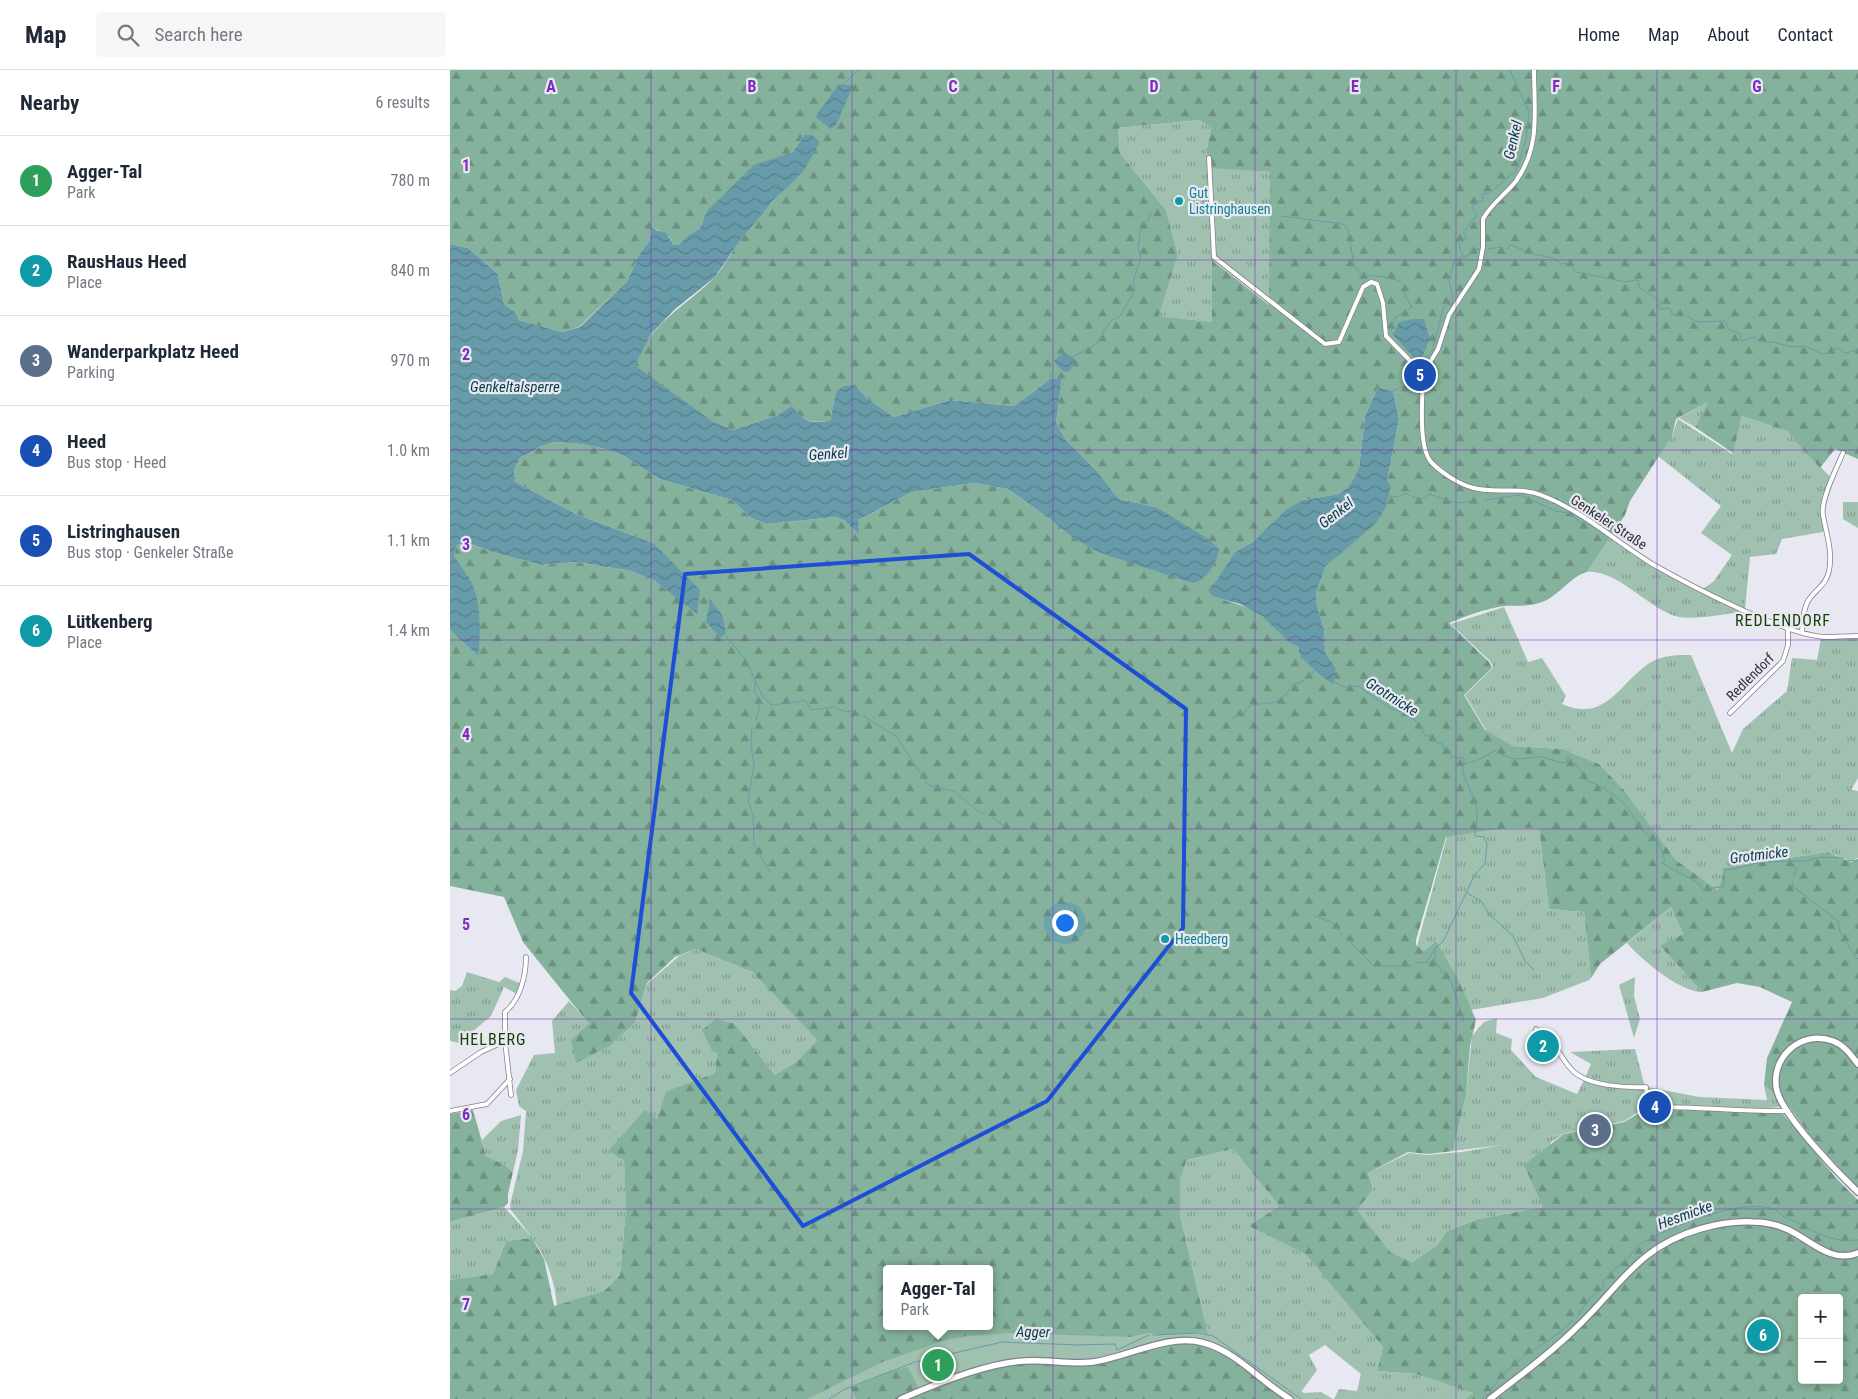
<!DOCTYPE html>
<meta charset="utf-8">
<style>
:root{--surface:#fff;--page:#f6f6f7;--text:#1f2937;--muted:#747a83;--line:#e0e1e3;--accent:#386422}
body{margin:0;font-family:"Roboto Condensed",sans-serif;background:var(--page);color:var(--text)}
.controls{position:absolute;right:15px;bottom:15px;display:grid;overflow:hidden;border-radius:5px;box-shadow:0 2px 8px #0003}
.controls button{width:45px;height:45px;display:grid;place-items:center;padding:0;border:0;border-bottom:1px solid var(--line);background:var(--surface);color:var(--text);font:25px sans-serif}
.you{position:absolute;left:614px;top:852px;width:18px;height:18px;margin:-12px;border:4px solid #fff;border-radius:50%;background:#1a73e8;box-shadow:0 0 0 8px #1a73e833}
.badge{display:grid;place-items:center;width:32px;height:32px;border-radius:50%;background:var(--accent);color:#fff;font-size:16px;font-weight:700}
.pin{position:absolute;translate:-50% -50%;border:2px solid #fff;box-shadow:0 1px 5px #0006}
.popup{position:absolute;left:433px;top:1195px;width:110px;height:65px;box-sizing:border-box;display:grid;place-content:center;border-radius:5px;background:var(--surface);filter:drop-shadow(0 1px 4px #0005);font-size:16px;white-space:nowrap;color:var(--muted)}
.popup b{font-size:19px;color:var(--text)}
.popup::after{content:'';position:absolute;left:50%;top:100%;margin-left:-10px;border:10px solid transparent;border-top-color:var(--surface)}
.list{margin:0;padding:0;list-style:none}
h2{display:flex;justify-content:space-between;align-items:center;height:65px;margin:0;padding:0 20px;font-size:21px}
h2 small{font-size:16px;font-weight:400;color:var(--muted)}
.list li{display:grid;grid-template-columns:32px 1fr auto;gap:15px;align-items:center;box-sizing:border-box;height:90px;padding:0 20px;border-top:1px solid var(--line)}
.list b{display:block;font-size:19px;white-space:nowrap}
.list p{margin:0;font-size:16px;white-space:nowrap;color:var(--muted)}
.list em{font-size:16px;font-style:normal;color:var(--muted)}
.icon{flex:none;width:28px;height:28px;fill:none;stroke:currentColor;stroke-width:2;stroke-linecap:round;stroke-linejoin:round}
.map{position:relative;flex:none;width:1408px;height:1329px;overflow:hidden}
header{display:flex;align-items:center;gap:30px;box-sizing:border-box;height:70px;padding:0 25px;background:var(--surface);border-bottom:1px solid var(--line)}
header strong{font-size:24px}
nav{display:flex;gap:28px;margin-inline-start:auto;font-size:18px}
.search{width:350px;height:45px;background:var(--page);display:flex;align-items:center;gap:12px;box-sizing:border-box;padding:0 18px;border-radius:5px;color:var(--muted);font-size:19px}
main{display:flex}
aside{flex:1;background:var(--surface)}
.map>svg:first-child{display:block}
.grass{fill:url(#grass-tufts)}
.forest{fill:url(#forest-firs);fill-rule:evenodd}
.park{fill:#a0c0b0}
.water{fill:url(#water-waves)}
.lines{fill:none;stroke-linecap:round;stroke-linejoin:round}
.stream{stroke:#689ba9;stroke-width:1}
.minor-casing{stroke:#81808a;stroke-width:5.5}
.secondary-casing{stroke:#81808a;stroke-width:8}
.minor{stroke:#fff;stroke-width:4}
.secondary{stroke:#fff;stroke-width:5.5}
.marked{fill:none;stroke:#1d4ed8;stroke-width:4;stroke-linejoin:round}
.grid{fill:none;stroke:#7b2cbf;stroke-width:1;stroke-opacity:0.55}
.culture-dot{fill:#0f9aa8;stroke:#e8e8f2;stroke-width:2}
.labels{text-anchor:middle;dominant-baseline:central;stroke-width:4.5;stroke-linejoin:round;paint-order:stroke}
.culture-label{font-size:14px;fill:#0d838f;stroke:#e8e8f2;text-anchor:start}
.street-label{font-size:14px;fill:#333337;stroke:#e8e8f2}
.water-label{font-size:15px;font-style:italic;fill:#0a3c46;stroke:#e8e8f2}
.quarter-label{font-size:16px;letter-spacing:1px;fill:#173e00;stroke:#e8e8f2}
.grid-label{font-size:16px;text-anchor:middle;font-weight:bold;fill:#7b2cbf;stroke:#e8e8f2;stroke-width:4.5;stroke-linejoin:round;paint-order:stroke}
</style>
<header>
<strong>Map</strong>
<div class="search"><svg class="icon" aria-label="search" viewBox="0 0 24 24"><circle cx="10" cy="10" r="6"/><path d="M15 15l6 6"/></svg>Search here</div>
<nav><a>Home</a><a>Map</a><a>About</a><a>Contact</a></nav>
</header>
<main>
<aside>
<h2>Nearby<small>6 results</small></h2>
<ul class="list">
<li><span class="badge" style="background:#2e9e5b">1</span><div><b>Agger-Tal</b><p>Park</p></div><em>780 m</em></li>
<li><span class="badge" style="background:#0f9aa8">2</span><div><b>RausHaus Heed</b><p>Place</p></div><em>840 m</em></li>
<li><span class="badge" style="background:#5c6f8a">3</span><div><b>Wanderparkplatz Heed</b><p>Parking</p></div><em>970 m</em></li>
<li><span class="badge" style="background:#1a4fb4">4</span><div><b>Heed</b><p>Bus stop · Heed</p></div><em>1.0 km</em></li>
<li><span class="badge" style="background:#1a4fb4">5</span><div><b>Listringhausen</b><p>Bus stop · Genkeler Straße</p></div><em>1.1 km</em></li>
<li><span class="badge" style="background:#0f9aa8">6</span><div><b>Lütkenberg</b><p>Place</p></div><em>1.4 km</em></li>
</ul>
</aside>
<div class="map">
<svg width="1408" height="1329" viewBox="0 0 1408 1329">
<defs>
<pattern id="grass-tufts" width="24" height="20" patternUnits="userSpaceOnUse" patternTransform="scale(1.25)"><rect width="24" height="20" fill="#a0c0b0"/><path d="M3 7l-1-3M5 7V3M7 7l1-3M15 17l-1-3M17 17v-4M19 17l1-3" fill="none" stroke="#839d90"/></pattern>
<pattern id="forest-firs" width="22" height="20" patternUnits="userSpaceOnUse" patternTransform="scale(1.25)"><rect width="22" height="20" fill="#85b29c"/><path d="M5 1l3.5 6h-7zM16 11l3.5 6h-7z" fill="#6d9180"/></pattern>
<pattern id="water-waves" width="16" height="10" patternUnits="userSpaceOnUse" patternTransform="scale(1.25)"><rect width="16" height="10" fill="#689ba9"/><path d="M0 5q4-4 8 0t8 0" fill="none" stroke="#567f8a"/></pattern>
</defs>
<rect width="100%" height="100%" fill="#e8e8f2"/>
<!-- grass -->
<g class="grass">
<path d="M749,50L761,58L756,84L760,85L762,97L820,102V235L763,190L762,252L709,246L728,185L716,140L670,83L668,58Z"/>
<path d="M1259,331L1245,357L1229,348Z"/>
<path d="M1292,346L1337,361L1381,408L1373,447V462L1332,469L1326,484L1300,487L1295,539L1253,519L1264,511L1282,485L1251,463L1271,436L1208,386L1222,366L1228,349L1282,384Z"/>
<path d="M1393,432H1408V458L1393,449Z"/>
<path d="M1161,466L1203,495L1295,541C1276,544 1247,550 1229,547C1200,541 1168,499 1137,502Z"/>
<path d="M1054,537L1078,592L1092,588L1116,626L1112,634C1158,654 1170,610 1203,591C1215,585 1229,585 1241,585L1282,683L1293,659L1337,621L1342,588L1367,590L1371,568L1408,567V708L1401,720L1408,721V788L1400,791L1377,782L1276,798L1268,820L1226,790L1174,720L1149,694L1113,679L1063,676L1037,662L1015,625L1043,598L1041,592L1001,554Z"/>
<path d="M1089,757L1099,839L1134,842L1141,908L1139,910L1093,928L1021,940L1007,906L986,871L974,881L967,876L997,766L1048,759Z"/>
<path d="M1221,837L1233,864L1211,877L1252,922C1229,922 1191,889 1177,873Z"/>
<path d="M246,879L302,902L367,970L347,991L325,1005L285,954L267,983L265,1003L216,1021L207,1050L159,1081L174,1089L176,1139L170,1205L154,1221L107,1236C105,1212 97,1188 82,1168L56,1171L43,1204L0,1210V1152L54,1137L81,1166L61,1140L60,1135L73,1081L76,1041L69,1036L66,1020L84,985L105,983L102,951L119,931L139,954L161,975L185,953L197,914L229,886Z"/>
<path d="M17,902L49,912L55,907L72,914L69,925L54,917L41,946L9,973L0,971V920L5,921L12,916Z"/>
<path d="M1185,907L1184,926L1190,949L1184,968L1169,915Z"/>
<path d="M1047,948L1046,963L1062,969L1061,980L1086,1007L1127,1024L1134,1010L1171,1019L1195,1018L1198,1036L1174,1051L1136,1059L1069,1073L1003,1081L1016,1025L1022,966L1034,952Z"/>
<path d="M1185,979L1195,1017L1171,1018L1135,1008L1141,994L1120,982Z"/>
<path d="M1314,1015L1326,1026L1330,1037C1285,1042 1244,1035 1199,1036L1197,1017L1249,1027L1317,1030Z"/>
<path d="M71,1045L68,1080L63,1102L53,1094L36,1086L32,1070L51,1051Z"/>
<path d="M1114,1064L1101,1072L1093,1137L1028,1149L997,1161L987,1175L962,1192L940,1182L906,1140L923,1119L918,1103L959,1083L977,1085L1012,1082Z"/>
<path d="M783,1079L829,1136L800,1156L855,1184L933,1277L927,1301L966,1304L1024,1323L1015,1329H884L889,1319L907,1321L911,1304L875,1275L859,1285L867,1300L846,1329L762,1274L757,1260L730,1145V1110L737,1090Z"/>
</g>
<!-- forest -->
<g class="forest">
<path d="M0,0H1408V389L1385,379L1370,398L1337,361L1292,346L1283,383L1245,357L1258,332L1226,349L1222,366L1180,431L1175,445L1137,502C1119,507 1108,528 1089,533C1078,537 1065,535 1054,536C1035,539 1016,546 999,553L1039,592L1042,598L1014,625L1035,660L1063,676L1113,679L1149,694L1174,720L1226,790L1268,820L1275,798L1377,782L1401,792L1408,789V1119L1359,1064L1329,1023C1324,1003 1334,990 1343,974C1324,989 1321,1002 1326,1026L1314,1015L1317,988L1342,932L1310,917L1287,913L1252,922L1210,876L1233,864L1221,837L1150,894L1141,908L1134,842L1099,839L1089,758L1048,759L996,767L966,870V875L974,881L986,871L1007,906L1026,950L1020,976L1016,1025L1003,1081L978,1084L958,1082L918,1103L923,1119L907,1140L940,1182L962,1192L987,1175L997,1161L1028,1149L1093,1137L1074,1095L1114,1064L1174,1052L1198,1038L1236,1037L1333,1044L1387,1109L1408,1130V1329H1015L1023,1323L966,1304L927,1301L933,1277L855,1184L799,1156L829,1136L783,1079L737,1090L730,1110V1145L757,1260L762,1274L835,1329H0V1210L43,1204L56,1171L82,1168L94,1189L104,1236L154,1221L170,1205L176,1139L174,1090L158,1081L195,1040L207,1049L216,1021L265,1003L267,983L262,981L252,960L266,949L285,954L325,1005L347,991L367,970L302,902L246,879L225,887L197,913L185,953L161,975L126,993L121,970L139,954L73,872L54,827L0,816V560L28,586L17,504L9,496L4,484L7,475L17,473L45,483L92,495L126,492L181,501L205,511L247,543L203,473L126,444L64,411V400L70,388L89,377L105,372L131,374L155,379L174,386L209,409L282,430L301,448L317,454L386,447L395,451L408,464V450L462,422L524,413L558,419L601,450L620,466L742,513L706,437L669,429L646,400L616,370L606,353L612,309H600L564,336L500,330L444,347L417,328L405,315L386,321L380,351C361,353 353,352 342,337L328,345L283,360L263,353L185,295C199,253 235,237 264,208C274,197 282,182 290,170C309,145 330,123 353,102L354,65L343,82L330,87L256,142L250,158L237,166L228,175H224L219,167L201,156L200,170L188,186L178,210L129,257L112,262L69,250L66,243L54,234L48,204L18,178L0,174ZM749,50L761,58L756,84L760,85L762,98L820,102L819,235L762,190V252L709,246L728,185L716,140L670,83L668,58ZM928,317L943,321L949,349L937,411L892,481L876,496L866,523V532L874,559L875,582L886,598L883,611C870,604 862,596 850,587L848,577C834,570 825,556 812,546C798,536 781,532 764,527L786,481L803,472L853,430L890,424L899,416L909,398L915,346ZM437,1199H539V1256H437ZM1352,1228H1389V1310H1352Z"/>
<path d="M23,1040L36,1086L53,1094L63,1102L58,1124V1133L54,1137L0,1152V1044Z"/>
</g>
<!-- park -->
<path class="park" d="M753,1262L769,1269L771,1264L854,1323L871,1322L883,1329H842L765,1276L732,1270L651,1290L569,1291L469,1320L458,1297L438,1302L401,1318L406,1329H357L430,1293L492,1271L517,1266L560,1263L680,1267L698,1263L717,1265Z"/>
<!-- water -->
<g class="water">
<path d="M389,14L403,16L386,55L381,59L365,47Z"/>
<path d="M354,65H362L370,72L353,102L323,131L291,169L265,207L224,240L201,264L185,295L263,352L283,360L328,345L342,336C354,353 360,353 380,351L386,321L395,316L405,315L417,328L444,347L500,330L564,336L600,309H612L606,353L616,370L646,400L669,429L706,437L757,468L769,479C768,491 756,512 742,513L648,482L620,466L601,450L558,419L524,413L462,422L408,450L409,465L395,451L386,447L317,454L301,448L282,430L209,409L174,386L155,379L131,374L105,372L89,377L70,388L64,400V411L126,444L203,473L250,520L247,544L205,511L181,501L126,492L92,495L45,483L18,473L7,475L4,484C7,492 11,496 16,503C32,525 31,561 28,586L0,560V174L18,178L48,204L54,234L66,243L69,250L112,262L130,257L178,210L188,186L200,170L201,156L208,161L215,162L224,175H228L237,166L250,158L256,142L304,95L343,82Z"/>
<path d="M963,249H974L980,269L972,287L966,290L943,265L949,252Z"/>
<path d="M614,283L623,287L625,291L620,301L615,302L607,296L604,290Z"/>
<path d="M928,317L943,321L949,349L937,411L941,416L935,439L925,454L876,496L866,523V532L874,559L875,582L886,598L884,614C870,607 862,596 850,587L848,577L839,572L812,546L790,534L764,527L760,523L761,519L786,481L803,472L837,439L853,430L889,424L899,416L909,398L915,346Z"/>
<path d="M260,529L272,545L276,562L271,568L256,552Z"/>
</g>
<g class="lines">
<!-- stream -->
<g class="stream">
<path d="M393,15L408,0"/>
<path d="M831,146L892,154L898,159L904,195L911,205C926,207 937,205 951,212"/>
<path d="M1038,179L1051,177"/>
<path d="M1057,179L1061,175L1078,182"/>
<path d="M1084,184L1103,188L1111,194L1119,193L1126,202L1176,212L1185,210L1189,211V217L1210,231L1211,234L1207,236L1210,239L1220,238L1222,244L1228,245"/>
<path d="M1014,187L1021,184L1023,180L1030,179"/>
<path d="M1236,246L1248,252L1274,251L1280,260L1290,264L1291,271L1305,267L1310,272H1323L1342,277L1355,276L1372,284L1382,282L1384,279H1390L1395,283L1408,280"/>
<path d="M943,264L941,260L945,248L962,237L955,226V219"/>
<path d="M623,287L643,276L652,268L654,260L661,251L670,246L685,220L683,212L691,188L688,178L691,154L698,151L701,141"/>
<path d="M970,296L982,281L994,236L1002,234L1003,228L999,212L1004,191L1013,187L1008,171L1017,168L1013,162L1028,144L1023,141L1024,132L1033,131L1032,125L1034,123L1038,124L1066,101L1076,69L1079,42L1060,0"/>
<path d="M600,309L601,303"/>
<path d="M943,321L954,316L963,304"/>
<path d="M937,426L948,427L956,423C966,429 971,432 979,424L1006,433L1025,431"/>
<path d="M1035,430L1070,425L1106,441L1119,443L1132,454"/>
<path d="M274,564L295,589L313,627L321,635L353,631H356L361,640L385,637L395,642L402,641"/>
<path d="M305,611V623L311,631L306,650"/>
<path d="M883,611L894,617L908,616L941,639L949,641L965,650L976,666H981L987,673H992L994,680H999L1002,687L1014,688V694L1026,691L1045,681L1063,689L1093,687L1112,693L1117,692V688H1120L1131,702L1133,709C1146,713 1165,724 1174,734C1185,747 1192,766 1208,772L1215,790L1212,793L1250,814L1253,820L1274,816V799H1284L1311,792L1355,791L1372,787L1393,788"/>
<path d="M413,646L446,666L478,715L504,721L530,743H536"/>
<path d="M782,648L794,643L801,635L826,632L835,626L842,615L852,612L866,599"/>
<path d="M302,658L301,674L304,695L298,730L303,746L304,774L320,802"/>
<path d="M542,747L557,758"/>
<path d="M1396,791L1408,790"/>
<path d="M1342,793L1346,799L1344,806"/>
<path d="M1343,812L1342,816L1388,851C1389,863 1393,867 1399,876C1403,882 1403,885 1408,889"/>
<path d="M1017,823L1031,831L1040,845L1063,866L1075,891L1084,900"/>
<path d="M864,846L881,852L892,864"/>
<path d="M896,868L924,896H961"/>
<path d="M984,880L986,893L1002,914L1014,952"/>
<path d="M967,893L977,892L986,877L993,872L1025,804L1035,794L1037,774L1034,767L1025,766C1025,758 1028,749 1027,742C1027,728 1009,705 1013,694"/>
<path d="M1128,1245L1140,1228L1153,1218V1212C1160,1202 1168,1197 1177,1189C1182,1185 1184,1178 1189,1175C1218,1157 1295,1126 1326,1140C1329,1141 1331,1145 1334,1147C1363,1158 1373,1173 1408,1170"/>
<path d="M703,1265L748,1263L763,1266L851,1329"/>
<path d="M379,1329L395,1319L465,1292L552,1272L628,1275L665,1274L667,1280L699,1265"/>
<path d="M866,1329H868"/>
<path d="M1032,1329C1044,1321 1040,1320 1047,1312C1052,1305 1061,1297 1067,1292C1085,1277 1107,1268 1123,1250"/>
</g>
<defs>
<g id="minor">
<path d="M759,88L764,187L875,274L889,272L913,217L921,212L927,214L933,233L936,266L973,304"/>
<path d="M973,304C973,325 967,378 982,393C992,403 1010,415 1024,418C1046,424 1069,416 1091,425C1133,441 1166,472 1204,495C1241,516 1333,564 1374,567C1385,567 1397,566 1408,566"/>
<path d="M973,304L988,279L999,245L1029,199L1033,177V149C1041,134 1056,124 1066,111C1091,76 1084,40 1084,0"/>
<path d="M1352,562C1353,551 1353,537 1360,528C1367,519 1377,513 1379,501C1383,480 1376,464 1373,445C1370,431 1387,397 1393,383"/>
<path d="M1280,643L1333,591L1338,575V558"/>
<path d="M1086,959C1108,972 1109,988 1124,1002C1140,1016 1176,1018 1196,1017L1198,1037C1245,1036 1291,1042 1338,1041"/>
<path d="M0,1003L31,982L55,971"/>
<path d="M61,1025L55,971V942C70,930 76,906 76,887"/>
<path d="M0,1041L37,1034L60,1009"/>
</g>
<g id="secondary">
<path d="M1408,994C1401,985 1394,975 1383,971C1351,959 1319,988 1327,1021C1334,1047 1387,1102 1408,1122"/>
<path d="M451,1329C485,1314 537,1293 574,1291C597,1289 620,1295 643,1292C679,1287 717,1263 754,1273C787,1282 811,1312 840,1329"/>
<path d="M1040,1329C1069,1306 1099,1285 1125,1259C1170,1217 1187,1177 1250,1159C1267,1154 1285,1151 1303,1152C1316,1152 1328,1155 1339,1160C1361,1171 1382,1194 1408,1183"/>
</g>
</defs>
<!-- minor casing -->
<use href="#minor" class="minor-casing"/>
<!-- secondary casing -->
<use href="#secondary" class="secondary-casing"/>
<!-- minor -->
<use href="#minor" class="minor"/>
<!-- secondary -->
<use href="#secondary" class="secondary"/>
</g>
<!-- marked area -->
<path class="marked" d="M519,484L736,639L733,858L597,1031L353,1156L181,923L235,504Z"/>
<!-- grid -->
<path class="grid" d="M201,0V1329M402,0V1329M603,0V1329M805,0V1329M1006,0V1329M1207,0V1329M0,190H1408M0,380H1408M0,570H1408M0,759H1408M0,949H1408M0,1139H1408"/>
<!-- markers -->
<g class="culture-dot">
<circle cx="729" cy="131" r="5"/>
<circle cx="715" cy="869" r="5"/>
</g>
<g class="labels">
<!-- culture labels -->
<g class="culture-label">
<text x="739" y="123">Gut<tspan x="739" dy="16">Listringhausen</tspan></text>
<text x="725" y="869">Heedberg</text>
</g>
<!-- street labels -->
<g class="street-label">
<text transform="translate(1159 452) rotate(33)">Genkeler Straße</text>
<text transform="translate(1300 607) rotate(-45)">Redlendorf</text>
</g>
<!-- water labels -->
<g class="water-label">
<text transform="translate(1063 70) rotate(-77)">Genkel</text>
<text x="65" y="317">Genkeltalsperre</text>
<text transform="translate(378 384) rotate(-4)">Genkel</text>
<text transform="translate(886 443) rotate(-38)">Genkel</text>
<text transform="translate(942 627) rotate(32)">Grotmicke</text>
<text transform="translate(1309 785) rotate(-7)">Grotmicke</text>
<text transform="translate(1235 1145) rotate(-20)">Hesmicke</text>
<text transform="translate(583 1262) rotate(1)">Agger</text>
</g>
<!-- quarter labels -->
<g class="quarter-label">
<text x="1333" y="550">REDLENDORF</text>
<text x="43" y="969">HELBERG</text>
</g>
</g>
<g class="grid-label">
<text x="101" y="22">A</text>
<text x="302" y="22">B</text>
<text x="503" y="22">C</text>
<text x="704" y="22">D</text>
<text x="905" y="22">E</text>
<text x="1106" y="22">F</text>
<text x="1307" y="22">G</text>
<text x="16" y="101">1</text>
<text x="16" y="290">2</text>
<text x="16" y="480">3</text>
<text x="16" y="670">4</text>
<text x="16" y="860">5</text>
<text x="16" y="1050">6</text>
<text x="16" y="1240">7</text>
</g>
</svg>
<div class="controls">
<button>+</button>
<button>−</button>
</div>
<div class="you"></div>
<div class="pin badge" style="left:488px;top:1295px;background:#2e9e5b">1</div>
<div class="popup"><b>Agger-Tal</b>Park</div>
<div class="pin badge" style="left:1093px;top:976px;background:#0f9aa8">2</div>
<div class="pin badge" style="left:1145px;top:1060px;background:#5c6f8a">3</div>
<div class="pin badge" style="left:1205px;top:1037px;background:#1a4fb4">4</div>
<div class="pin badge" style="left:970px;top:305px;background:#1a4fb4">5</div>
<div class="pin badge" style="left:1313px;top:1265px;background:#0f9aa8">6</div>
</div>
</main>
